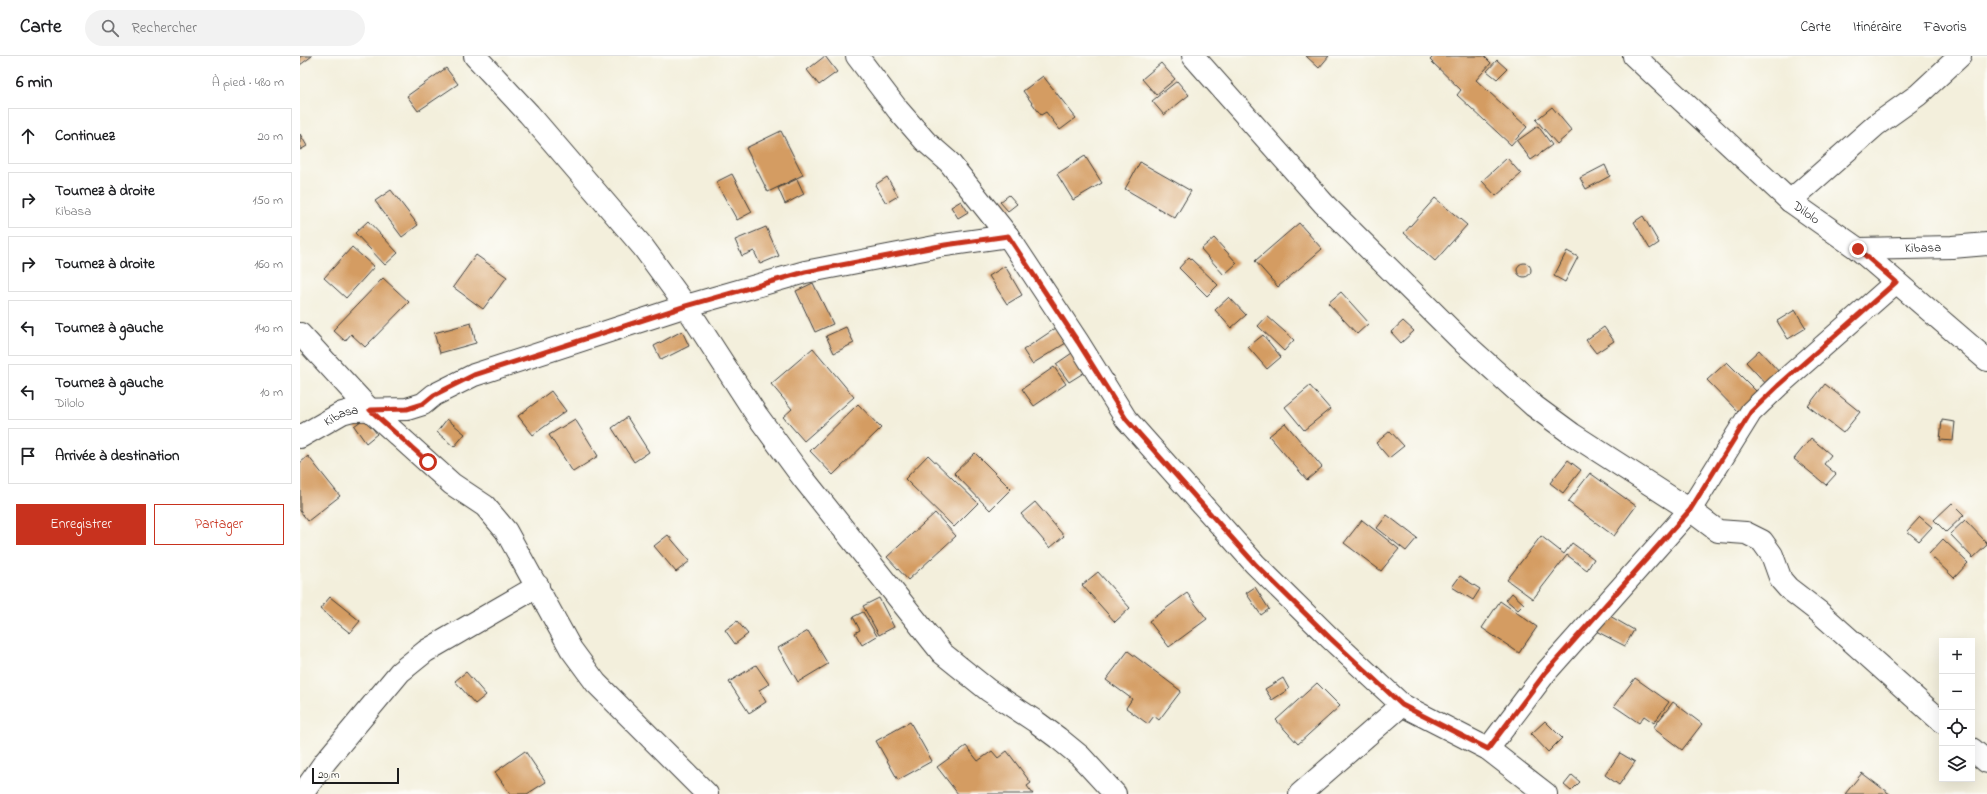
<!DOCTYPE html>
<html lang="fr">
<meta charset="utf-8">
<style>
:root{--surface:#fff;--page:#f2f2f2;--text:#202124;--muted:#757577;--line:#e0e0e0;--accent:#c8321e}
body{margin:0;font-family:"Indie Flower",sans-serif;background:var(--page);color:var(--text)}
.controls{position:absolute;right:12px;bottom:12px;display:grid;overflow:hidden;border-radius:0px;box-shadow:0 4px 16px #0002}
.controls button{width:36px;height:36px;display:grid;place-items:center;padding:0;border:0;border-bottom:1px solid var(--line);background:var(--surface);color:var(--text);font:20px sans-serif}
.scale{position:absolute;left:12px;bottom:10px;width:87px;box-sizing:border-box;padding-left:4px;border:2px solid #1c1c1c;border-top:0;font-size:11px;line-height:14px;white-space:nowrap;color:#1c1c1c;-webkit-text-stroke:3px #fdfcf7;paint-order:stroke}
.stop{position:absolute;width:12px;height:12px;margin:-9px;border:3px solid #c8321e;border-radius:50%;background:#fff}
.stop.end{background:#c8321e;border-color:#fff;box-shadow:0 1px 4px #0008}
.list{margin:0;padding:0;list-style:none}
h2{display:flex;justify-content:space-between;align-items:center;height:52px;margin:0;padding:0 16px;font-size:17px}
h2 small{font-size:13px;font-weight:400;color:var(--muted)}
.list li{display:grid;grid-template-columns:26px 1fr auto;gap:12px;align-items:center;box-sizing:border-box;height:56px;margin:0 8px 8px;padding:0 8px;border:1px solid var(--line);border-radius:0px}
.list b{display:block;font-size:15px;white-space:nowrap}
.list p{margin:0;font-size:13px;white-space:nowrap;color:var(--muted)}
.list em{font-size:13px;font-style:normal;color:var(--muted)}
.actions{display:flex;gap:8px;padding:12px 16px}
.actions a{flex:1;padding:9px 0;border:1px solid var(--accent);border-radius:0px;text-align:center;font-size:14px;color:var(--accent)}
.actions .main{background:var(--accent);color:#fff}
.icon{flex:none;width:22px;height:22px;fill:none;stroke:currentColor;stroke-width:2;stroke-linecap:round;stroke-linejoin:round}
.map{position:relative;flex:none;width:1687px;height:738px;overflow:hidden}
header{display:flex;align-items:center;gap:24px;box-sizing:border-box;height:56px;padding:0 20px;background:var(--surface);border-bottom:1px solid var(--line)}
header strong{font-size:19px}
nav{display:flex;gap:22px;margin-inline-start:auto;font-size:14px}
.search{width:280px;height:36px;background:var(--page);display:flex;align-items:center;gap:10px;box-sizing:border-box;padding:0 14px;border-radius:22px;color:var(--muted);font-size:15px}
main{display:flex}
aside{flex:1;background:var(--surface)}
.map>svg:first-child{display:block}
.building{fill:#d49c62}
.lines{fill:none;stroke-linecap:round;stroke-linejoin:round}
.minor-casing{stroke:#3c3c39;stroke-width:24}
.minor{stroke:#fff;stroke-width:22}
.route{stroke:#c8321e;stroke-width:5}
.labels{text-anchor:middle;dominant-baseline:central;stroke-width:3.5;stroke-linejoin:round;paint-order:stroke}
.street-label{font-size:13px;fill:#1c1c1c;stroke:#fdfcf7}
</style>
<header>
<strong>Carte</strong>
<div class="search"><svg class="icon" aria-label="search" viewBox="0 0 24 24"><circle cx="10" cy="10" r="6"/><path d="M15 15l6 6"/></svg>Rechercher</div>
<nav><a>Carte</a><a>Itinéraire</a><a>Favoris</a></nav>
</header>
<main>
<aside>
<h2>6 min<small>À pied · 480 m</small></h2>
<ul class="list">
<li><svg class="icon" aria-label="ahead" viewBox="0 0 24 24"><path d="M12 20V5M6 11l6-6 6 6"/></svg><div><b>Continuez</b></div><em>20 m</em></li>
<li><svg class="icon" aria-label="right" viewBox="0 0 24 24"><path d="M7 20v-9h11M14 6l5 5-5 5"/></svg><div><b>Tournez à droite</b><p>Kibasa</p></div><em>150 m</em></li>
<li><svg class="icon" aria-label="right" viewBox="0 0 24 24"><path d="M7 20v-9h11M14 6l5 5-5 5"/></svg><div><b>Tournez à droite</b></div><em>160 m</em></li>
<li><svg class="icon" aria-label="left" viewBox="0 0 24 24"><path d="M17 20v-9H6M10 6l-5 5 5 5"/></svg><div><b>Tournez à gauche</b></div><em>140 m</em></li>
<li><svg class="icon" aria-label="left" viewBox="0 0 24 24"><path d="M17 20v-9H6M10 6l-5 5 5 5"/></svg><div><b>Tournez à gauche</b><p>Dilolo</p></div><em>10 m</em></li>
<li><svg class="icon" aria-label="arrive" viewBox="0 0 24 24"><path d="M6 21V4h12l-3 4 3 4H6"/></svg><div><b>Arrivée à destination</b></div></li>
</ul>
<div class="actions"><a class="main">Enregistrer</a><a>Partager</a></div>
</aside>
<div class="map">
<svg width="1687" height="738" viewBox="0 0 1687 738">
<rect width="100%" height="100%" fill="#fdfcf7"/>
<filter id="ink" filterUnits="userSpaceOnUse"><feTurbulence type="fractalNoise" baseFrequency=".025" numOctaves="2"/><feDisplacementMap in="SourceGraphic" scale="8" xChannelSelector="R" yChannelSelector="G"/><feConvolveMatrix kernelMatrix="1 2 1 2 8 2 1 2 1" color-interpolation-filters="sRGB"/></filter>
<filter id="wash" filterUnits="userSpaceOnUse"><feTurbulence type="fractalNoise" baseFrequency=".012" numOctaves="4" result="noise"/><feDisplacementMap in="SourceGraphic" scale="16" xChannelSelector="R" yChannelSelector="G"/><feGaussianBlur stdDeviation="0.9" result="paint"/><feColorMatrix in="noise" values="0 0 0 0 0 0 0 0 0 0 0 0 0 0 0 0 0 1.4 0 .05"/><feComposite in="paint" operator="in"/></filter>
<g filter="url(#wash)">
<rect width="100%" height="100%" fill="#f3efdc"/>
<g id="blocks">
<!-- building -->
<g class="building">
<path d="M0,0H12L0,9Z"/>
<path d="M525,0L537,16L519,29L507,14Z"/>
<path d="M1006,0H1029L1019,12Z"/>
<path d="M1134,0H1184L1191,7L1176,24L1227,71L1211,89L1157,39L1161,34L1130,4Z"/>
<path d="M1197,4L1207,13L1197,23L1187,15Z"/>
<path d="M861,7L875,23L856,39L842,23Z"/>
<path d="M146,12L158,28L118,55L107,40Z"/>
<path d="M743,20L776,62L760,74L746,56L741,59L723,35Z"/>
<path d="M877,25L889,39L864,59L852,45Z"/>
<path d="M1252,51L1272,75L1257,88L1236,64Z"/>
<path d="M1238,70L1252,89L1231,104L1217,85Z"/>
<path d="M481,75L503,119L468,136L446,92Z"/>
<path d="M0,78L7,90L0,94Z"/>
<path d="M785,100L802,127L773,144L757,118Z"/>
<path d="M1207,102L1221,118L1196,140L1182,125Z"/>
<path d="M840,106L891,135L875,162L825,133Z"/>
<path d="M1305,109L1310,120L1286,133L1280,122Z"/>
<path d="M432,118L452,156L437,164L416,126Z"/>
<path d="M587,121L598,140L586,147L575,129Z"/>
<path d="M497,123L504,138L485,148L478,132Z"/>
<path d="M91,134L118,169L102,181L75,145Z"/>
<path d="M709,139L717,148L708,155L700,146Z"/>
<path d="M1135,142L1167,169L1135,205L1104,177Z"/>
<path d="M661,145L668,156L658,162L651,151Z"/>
<path d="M1343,160L1359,187L1350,193L1334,166Z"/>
<path d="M68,165L98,197L85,209L55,177Z"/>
<path d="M999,167L1022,193L978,231L955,205Z"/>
<path d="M466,171L479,200L460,208L454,195L442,200L435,184Z"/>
<path d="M914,182L937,207L924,219L901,193Z"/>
<path d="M52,191L74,211L46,242L24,222Z"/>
<path d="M1267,195L1278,201L1265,226L1254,220Z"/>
<path d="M176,199L207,221L183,253L153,231Z"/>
<path d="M889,201L918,229L907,240L879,212Z"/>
<circle cx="1224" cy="214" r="7"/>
<path d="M705,210L722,239L707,248L689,220Z"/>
<path d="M83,222L109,246L65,291L51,278L45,285L33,274Z"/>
<path d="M513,227L533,268L515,276L496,235Z"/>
<path d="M1041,236L1069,267L1057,278L1028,247Z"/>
<path d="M929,241L946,259L931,272L915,254Z"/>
<path d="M1495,254L1506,272L1488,283L1477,265Z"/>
<path d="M967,260L994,284L984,295L958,270Z"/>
<path d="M1103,265L1114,275L1101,287L1091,276Z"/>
<path d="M171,267L176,287L140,297L134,277Z"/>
<path d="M546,271L554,287L534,297L526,280Z"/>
<path d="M1304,271L1314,285L1296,297L1286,284Z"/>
<path d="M756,272L766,287L732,308L723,294Z"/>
<path d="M382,275L389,290L361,304L354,290Z"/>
<path d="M963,279L981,301L967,313L948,291Z"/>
<path d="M513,292L554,341L504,385L483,361L492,353L471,328Z"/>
<path d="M1459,294L1481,318L1468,330L1446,306Z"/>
<path d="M772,297L785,316L769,326L756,308Z"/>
<path d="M1427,306L1460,339L1440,358L1407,324Z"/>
<path d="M754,311L766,328L734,350L722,333Z"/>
<path d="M1525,328L1560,356L1543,377L1508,350Z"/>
<path d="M1010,330L1030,353L1004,374L985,351Z"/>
<path d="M251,335L266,355L233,379L218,360Z"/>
<path d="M558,348L581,372L533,419L510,395Z"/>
<path d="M327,361L349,396L334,406L312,372Z"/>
<path d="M65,362L77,378L66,387L54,370Z"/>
<path d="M147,363L165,378L154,391L137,376Z"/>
<path d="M275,363L298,400L273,416L249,379Z"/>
<path d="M1642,364L1655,366L1653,385L1640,384Z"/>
<path d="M985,367L1022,411L1007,424L969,380Z"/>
<path d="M1090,375L1104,390L1089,402L1076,387Z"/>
<path d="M1511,382L1531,399L1524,408L1536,418L1526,429L1494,403Z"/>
<path d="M675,397L711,433L690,454L654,417Z"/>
<path d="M628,399L678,447L654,471L605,423Z"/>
<path d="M8,400L40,440L8,465L0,455V407Z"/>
<path d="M1268,404L1281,414L1263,437L1250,427Z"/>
<path d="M1290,417L1336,450L1314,480L1268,446Z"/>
<path d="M735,446L764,480L750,492L721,458Z"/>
<path d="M1652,447L1664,459L1646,476L1634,464Z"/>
<path d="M635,457L656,480L608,524L587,501Z"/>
<path d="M1087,459L1117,482L1106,495L1077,472Z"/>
<path d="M1620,461L1632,471L1619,485L1607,475Z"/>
<path d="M1062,464L1099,493L1081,515L1044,487Z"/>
<path d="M1665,464L1687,487V489L1673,502L1650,478Z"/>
<path d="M368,479L390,505L376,516L354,490Z"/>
<path d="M1241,480L1264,498L1272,487L1294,503L1287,514L1267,499L1233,543L1207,524Z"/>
<path d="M1643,483L1668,507L1654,522L1629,498Z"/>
<path d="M798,516L830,552L815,566L782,529Z"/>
<path d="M1160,520L1180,533L1173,544L1152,531Z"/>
<path d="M955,531L969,553L961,559L946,537Z"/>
<path d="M887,537L907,563L869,591L849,565Z"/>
<path d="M1212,537L1224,548L1218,554L1206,544Z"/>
<path d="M30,541L60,565L50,577L20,553Z"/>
<path d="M579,542L594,571L579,579L563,550Z"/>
<path d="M1200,545L1237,571L1219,597L1182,572Z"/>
<path d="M563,556L577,580L562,589L555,577L560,574L553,561Z"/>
<path d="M1303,556L1334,574L1325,590L1294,574Z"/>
<path d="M437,565L448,578L435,588L425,574Z"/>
<path d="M508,575L528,608L498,626L478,592Z"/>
<path d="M828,595L881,635L859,664L854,660L848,668L826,652L832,643L806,624Z"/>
<path d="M456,609L469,628L459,634L466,646L449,657L429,626Z"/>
<path d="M166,616L186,639L175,648L155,625Z"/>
<path d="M983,622L989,633L972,644L965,633Z"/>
<path d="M1335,622L1369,646L1354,667L1344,660L1339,667L1314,650Z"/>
<path d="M1017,627L1040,650L998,688L976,664Z"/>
<path d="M1373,646L1402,668L1382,694L1353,672Z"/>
<path d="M1245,665L1262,682L1248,696L1231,678Z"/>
<path d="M610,666L632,705L598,724L576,685Z"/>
<path d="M666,690L678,705L692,695L698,702L707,695L731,727L727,730L733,738H658L637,711Z"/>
<path d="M225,695L246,726L227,738H210L195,716Z"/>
<path d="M1320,697L1335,706L1319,729L1305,719Z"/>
<path d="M1562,717L1587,736L1590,738H1545Z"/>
<path d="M1272,719L1280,726L1271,735L1264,729Z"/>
</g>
</g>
</g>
<g filter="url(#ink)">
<use href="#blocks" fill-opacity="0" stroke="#3c3c39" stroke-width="1"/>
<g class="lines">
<defs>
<g id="minor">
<path d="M175,0L229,58L343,191L386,250L456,358L503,422L642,597L688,634L735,665L758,682L780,700L815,738"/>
<path d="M557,0L598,54L625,85L649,106L708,180L778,286L826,363L955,508L1030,582L1102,649L1188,693L1246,738"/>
<path d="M893,0L1024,148L1164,287L1234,350L1272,378L1390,454L1418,475L1446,477L1462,485L1472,499L1481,524L1488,532L1519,556L1642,666"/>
<path id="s1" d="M1334,0L1490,145L1558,193L1687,304"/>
<path d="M1490,145L1576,69L1618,39L1660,0"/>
<path id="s2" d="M1558,193L1652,191L1687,188"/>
<path d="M0,278L70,354L152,428L185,450L206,475L271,593L296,627L407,738"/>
<path id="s3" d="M0,381L42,357L53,354L107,353L123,348L134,339L174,319L386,250L505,216L645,189L708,180"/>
<path d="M1188,693L1246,616L1390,454L1451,356L1478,330L1596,226"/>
<path d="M1672,693L1687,706"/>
<path d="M2,738L25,706L100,616L126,595L238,530"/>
<path d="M1000,738L1102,649"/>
</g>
</defs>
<!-- minor casing -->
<use href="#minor" class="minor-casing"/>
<!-- minor -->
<use href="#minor" class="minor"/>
</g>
</g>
<g class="lines" filter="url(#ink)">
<!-- route -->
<path class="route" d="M128,406L70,354L107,353L123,348L134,339L174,319L386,250L505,216L645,189L708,180L778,286L826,363L955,508L1030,582L1102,649L1188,693L1246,616L1390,454L1451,356L1478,330L1596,226L1558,193"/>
</g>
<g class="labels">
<!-- street labels -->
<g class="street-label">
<text stroke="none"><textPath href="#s1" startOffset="233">Dilolo</textPath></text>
<text stroke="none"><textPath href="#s2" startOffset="65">Kibasa</textPath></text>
<text stroke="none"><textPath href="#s3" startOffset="47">Kibasa</textPath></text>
</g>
</g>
</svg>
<div class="controls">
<button>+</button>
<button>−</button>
<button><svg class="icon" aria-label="locate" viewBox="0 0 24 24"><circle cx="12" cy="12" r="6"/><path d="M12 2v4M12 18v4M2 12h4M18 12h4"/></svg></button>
<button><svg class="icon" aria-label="layers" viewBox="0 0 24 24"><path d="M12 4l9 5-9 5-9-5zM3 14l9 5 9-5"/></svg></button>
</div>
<div class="scale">20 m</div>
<div class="stop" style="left:128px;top:406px"></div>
<div class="stop end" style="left:1558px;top:193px"></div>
</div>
</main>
